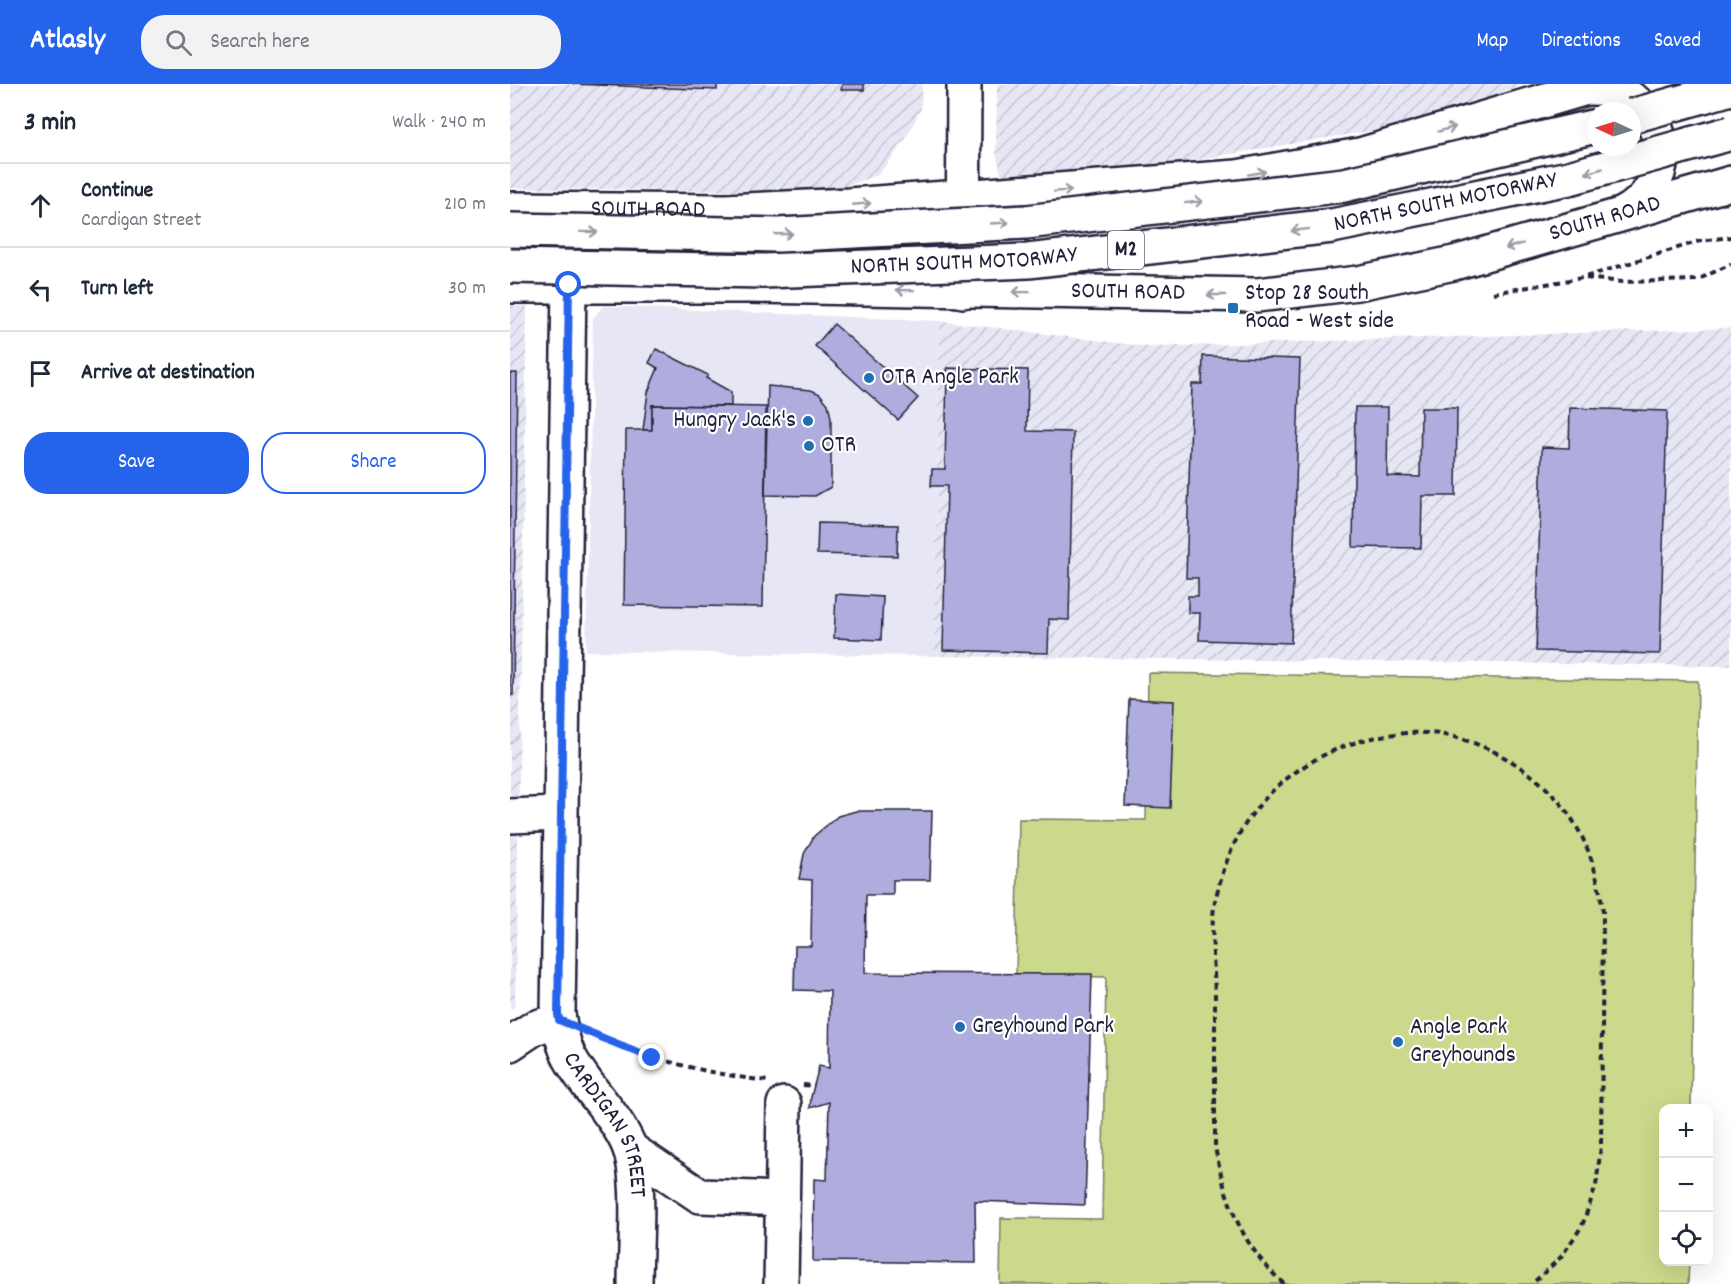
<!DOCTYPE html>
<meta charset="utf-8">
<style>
:root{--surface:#fff;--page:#f2f2f3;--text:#1f2937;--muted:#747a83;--line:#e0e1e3;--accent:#2563eb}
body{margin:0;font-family:Dekko,sans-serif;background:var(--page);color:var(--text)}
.controls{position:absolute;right:18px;bottom:18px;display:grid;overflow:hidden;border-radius:12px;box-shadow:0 6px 24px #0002}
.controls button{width:54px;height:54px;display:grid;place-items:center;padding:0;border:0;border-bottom:2px solid var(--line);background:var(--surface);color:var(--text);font:30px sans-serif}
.compass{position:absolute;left:1077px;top:18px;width:54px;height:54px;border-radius:50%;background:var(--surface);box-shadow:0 6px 24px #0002;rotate:274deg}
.stop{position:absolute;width:18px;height:18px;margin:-14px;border:4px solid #2563eb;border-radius:50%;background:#fff}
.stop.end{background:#2563eb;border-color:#fff;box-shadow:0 2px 6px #0008}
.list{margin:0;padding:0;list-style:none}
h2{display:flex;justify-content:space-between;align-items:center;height:78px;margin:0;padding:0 24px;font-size:26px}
h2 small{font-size:20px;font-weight:400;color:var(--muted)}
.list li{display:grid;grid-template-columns:39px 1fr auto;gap:18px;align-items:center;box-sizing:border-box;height:84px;padding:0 24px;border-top:2px solid var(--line)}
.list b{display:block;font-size:22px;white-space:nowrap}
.list p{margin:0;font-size:20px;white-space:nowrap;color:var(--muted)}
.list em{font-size:20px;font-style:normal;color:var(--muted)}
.actions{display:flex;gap:12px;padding:18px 24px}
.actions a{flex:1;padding:14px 0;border:2px solid var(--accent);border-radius:24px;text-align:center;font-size:21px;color:var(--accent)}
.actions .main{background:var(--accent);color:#fff}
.icon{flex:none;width:33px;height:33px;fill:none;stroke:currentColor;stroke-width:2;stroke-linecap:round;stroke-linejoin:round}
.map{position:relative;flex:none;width:1221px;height:1200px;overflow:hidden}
header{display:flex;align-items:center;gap:36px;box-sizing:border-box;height:84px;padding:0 30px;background:var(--accent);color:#fff}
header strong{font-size:28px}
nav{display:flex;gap:33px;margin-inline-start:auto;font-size:21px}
.search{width:420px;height:54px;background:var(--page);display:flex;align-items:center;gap:15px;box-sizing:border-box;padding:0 21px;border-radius:24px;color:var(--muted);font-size:22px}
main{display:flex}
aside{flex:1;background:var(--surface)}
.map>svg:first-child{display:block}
.built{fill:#e7e6f5}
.industrial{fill:url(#industrial-furrows)}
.green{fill:#cbd98c;stroke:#767e64;stroke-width:1.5}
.building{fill:#aeadde;stroke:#22223b;stroke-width:1.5}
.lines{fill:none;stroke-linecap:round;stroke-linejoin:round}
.minor-casing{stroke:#22223b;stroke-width:38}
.highway-casing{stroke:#22223b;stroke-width:38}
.path{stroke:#22223b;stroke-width:4;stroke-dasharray:6 4.5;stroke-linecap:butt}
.minor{stroke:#fff;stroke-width:33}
.highway{stroke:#fff;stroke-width:33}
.highway-bridge-casing{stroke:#22223b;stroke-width:38;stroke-linecap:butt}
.highway-bridge{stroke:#fff;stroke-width:33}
.oneway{stroke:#9c9ca7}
.route{stroke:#2563eb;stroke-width:8}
.poi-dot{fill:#1f6fb2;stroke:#fff;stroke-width:2}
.labels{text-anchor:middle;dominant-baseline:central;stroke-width:4.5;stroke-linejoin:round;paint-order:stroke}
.shield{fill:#fff;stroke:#646476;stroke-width:1.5}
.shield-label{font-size:22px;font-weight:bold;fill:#22223b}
.street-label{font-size:24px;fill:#22223b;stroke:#fff}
.poi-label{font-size:24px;fill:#22223b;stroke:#fff;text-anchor:start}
</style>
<header>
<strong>Atlasly</strong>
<div class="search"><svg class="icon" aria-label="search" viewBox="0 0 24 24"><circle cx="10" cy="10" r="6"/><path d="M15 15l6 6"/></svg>Search here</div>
<nav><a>Map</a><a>Directions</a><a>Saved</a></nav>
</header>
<main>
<aside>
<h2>3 min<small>Walk · 240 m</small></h2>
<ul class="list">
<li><svg class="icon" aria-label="ahead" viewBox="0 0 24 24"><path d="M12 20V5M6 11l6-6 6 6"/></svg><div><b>Continue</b><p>Cardigan Street</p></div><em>210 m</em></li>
<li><svg class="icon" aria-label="left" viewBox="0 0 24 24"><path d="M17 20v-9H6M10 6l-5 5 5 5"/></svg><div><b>Turn left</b></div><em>30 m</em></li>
<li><svg class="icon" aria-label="arrive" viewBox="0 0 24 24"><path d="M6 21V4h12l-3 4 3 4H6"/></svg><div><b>Arrive at destination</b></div></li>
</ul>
<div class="actions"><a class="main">Save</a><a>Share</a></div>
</aside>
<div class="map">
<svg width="1221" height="1200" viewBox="0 0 1221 1200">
<defs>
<pattern id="industrial-furrows" width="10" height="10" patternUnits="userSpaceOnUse" patternTransform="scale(1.5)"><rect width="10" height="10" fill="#e7e6f5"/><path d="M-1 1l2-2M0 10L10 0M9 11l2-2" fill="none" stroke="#c6c5d3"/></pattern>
</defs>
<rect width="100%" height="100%" fill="#fff"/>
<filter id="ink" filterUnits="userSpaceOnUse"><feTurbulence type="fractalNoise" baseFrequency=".0167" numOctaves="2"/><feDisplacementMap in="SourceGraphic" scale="12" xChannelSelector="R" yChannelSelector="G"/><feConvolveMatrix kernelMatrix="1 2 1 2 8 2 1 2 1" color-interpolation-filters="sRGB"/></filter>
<g filter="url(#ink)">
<!-- built -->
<path class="built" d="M93,222L430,237L424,572L76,567L83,234Z"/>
<!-- industrial -->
<g class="industrial">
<path d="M0,0H412L411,25L395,56L369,90L321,108L0,104Z"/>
<path d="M487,0H1012L926,36L520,103L504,102L491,90L486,69Z"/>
<path d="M0,222H17L5,922L0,926Z"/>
<path d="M430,237L640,263L1221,244V582L424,572Z"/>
</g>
<!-- green -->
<path class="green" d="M638,589L1188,597L1181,1024H1154V1178H1179L1178,1200H490L491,1134L592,1135L596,893L506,891L509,735L636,736Z"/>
<!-- building -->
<g class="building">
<path d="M63,0H207V6Z"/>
<path d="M332,0H354V6H331Z"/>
<path d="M324,240L408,314L388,336L305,262Z"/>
<path d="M146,265L198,291L196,294L221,308V322L142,321V346H133L138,308L148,284L139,279Z"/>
<path d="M693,272L790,275L781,559L689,556L690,529H678V512H688V494H676L682,300H692Z"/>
<path d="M437,284L518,286L517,347L563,348L559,536L539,535L538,569L433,566L437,402H421L422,385H435Z"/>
<path d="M0,289H7L3,611H0Z"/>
<path d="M258,302L301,306L310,310L318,320L321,334V403L305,412L255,411Z"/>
<path d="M142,321L256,323L253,523L114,521L116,346H142Z"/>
<path d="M845,323H878L877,392L910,393L911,324H947L946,412H912L911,464L843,463Z"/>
<path d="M1060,324L1157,327L1150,570L1026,567L1032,363L1059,364Z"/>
<path d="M308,439L388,441L387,472L307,470Z"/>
<path d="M326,510L373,513L371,556L324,554Z"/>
<path d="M619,615L664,617L660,724L615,722Z"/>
<path d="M346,727H422L420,796H383V811H356L355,889L582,890L575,1121L465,1117L466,1179L303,1177L304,1095L317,1096L319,1018L300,1024L301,1013L309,982L319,984L320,907L284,906L285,862H301L302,796L289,795L294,770L304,752L328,732Z"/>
</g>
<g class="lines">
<defs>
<g id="minor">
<path id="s1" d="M59,201L48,930C50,944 52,957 58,970C74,1003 104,1027 119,1062C132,1095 125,1163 125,1200"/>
<path d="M453,207L454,0"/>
<path d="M0,732L49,730"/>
<path d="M0,960L24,944L49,936"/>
<path d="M120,1065L190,1112L272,1115"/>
<path d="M271,1200L274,1020"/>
</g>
<g id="highway">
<path d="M1077,4C1091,4 1105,5 1117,12C1164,40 1161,104 1115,129"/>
<path id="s2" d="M0,125L216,127L339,121L727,93L850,71L1090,0"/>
<path id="s3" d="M0,202H238L747,211L848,199L944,179L1221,99"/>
</g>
</defs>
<!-- minor casing -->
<use href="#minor" class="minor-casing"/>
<!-- highway casing -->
<use href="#highway" class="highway-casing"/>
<!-- path -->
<g class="path">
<path d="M1076,194L1112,198L1187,196L1221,180"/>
<path d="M983,209L1072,194L1190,157L1221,153"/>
<path d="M79,949C137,974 195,990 259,997"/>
<path d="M293,1001L304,1002"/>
<path d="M774,1200C731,1161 716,1119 705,1063C705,1015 705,967 705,918C705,888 700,854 704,823C707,806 714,783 721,767C753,691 837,645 918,649C967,652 1021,683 1051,720C1077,752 1088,789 1093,828L1091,1062L1086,1102L1072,1142L1051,1173L1022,1200"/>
</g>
<!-- minor -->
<use href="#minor" class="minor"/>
<!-- highway -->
<use href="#highway" class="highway"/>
<defs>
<g id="highway-bridge">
<path d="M1122,32L1221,4"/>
<path d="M0,146L268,151L516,138L834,101L1086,42"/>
<path id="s4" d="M0,182L254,187L518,177L822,142L1059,94L1221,49"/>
</g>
</defs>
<!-- highway-bridge casing -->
<use href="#highway-bridge" class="highway-bridge-casing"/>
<!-- highway-bridge -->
<use href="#highway-bridge" class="highway-bridge"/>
</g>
<!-- one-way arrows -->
<defs><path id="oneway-shaft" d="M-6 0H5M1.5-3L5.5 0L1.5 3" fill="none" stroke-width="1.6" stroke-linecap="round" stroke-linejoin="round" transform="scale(1.5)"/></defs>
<g class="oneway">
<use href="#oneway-shaft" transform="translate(937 45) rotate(-16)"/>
<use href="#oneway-shaft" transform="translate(1084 87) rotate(164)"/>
<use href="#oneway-shaft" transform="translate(747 89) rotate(-10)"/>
<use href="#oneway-shaft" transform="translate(553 107) rotate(-4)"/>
<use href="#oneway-shaft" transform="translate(684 118) rotate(-7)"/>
<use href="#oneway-shaft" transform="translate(352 120) rotate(-5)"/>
<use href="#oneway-shaft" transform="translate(490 139) rotate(-3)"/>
<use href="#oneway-shaft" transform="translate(790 146) rotate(173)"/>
<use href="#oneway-shaft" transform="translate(79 148) rotate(1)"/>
<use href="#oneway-shaft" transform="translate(274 150) rotate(-2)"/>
<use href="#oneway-shaft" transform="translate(1004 162) rotate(164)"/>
<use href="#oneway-shaft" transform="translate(395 206) rotate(-179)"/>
<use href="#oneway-shaft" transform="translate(511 208) rotate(-179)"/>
<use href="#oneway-shaft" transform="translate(706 211) rotate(-180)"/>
</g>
</g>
<g class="lines" filter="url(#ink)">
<!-- route -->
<path class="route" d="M59,201L48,930L49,936L142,974"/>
</g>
<!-- markers -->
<g class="poi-dot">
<rect x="717" y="218" width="12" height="12" rx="3"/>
<circle cx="359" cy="294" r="6"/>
<circle cx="298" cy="337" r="6"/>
<circle cx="299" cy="362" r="6"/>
<circle cx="450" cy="943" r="6"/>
<circle cx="888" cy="958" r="6"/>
</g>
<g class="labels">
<!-- shield labels -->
<rect class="shield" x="598" y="147" width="36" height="38" rx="4.5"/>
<g class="shield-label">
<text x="616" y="166">M2</text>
</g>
<!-- street labels -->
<g class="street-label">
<text stroke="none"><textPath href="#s4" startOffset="940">NORTH SOUTH MOTORWAY</textPath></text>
<text stroke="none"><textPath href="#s2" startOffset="138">SOUTH ROAD</textPath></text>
<text stroke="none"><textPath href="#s3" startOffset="1104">SOUTH ROAD</textPath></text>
<text stroke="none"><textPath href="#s4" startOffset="454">NORTH SOUTH MOTORWAY</textPath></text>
<text stroke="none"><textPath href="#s3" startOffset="618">SOUTH ROAD</textPath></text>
<text stroke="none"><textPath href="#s1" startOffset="852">CARDIGAN STREET</textPath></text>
</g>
<!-- poi labels -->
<g class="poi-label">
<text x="735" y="210">Stop 28 South<tspan x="735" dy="28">Road - West side</tspan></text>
<text x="371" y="294">OTR Angle Park</text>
<text x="286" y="337" text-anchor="end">Hungry Jack's</text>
<text x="311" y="362">OTR</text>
<text x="462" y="943">Greyhound Park</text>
<text x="900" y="944">Angle Park<tspan x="900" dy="28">Greyhounds</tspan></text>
</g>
</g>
</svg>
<div class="controls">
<button>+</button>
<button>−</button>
<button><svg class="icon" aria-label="locate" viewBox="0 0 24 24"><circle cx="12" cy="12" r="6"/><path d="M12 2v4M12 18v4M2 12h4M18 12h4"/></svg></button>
</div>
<svg class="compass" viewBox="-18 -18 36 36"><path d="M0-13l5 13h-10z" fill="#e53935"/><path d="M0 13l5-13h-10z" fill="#747a83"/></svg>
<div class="stop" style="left:59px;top:201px"></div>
<div class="stop end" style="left:142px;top:974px"></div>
</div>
</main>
